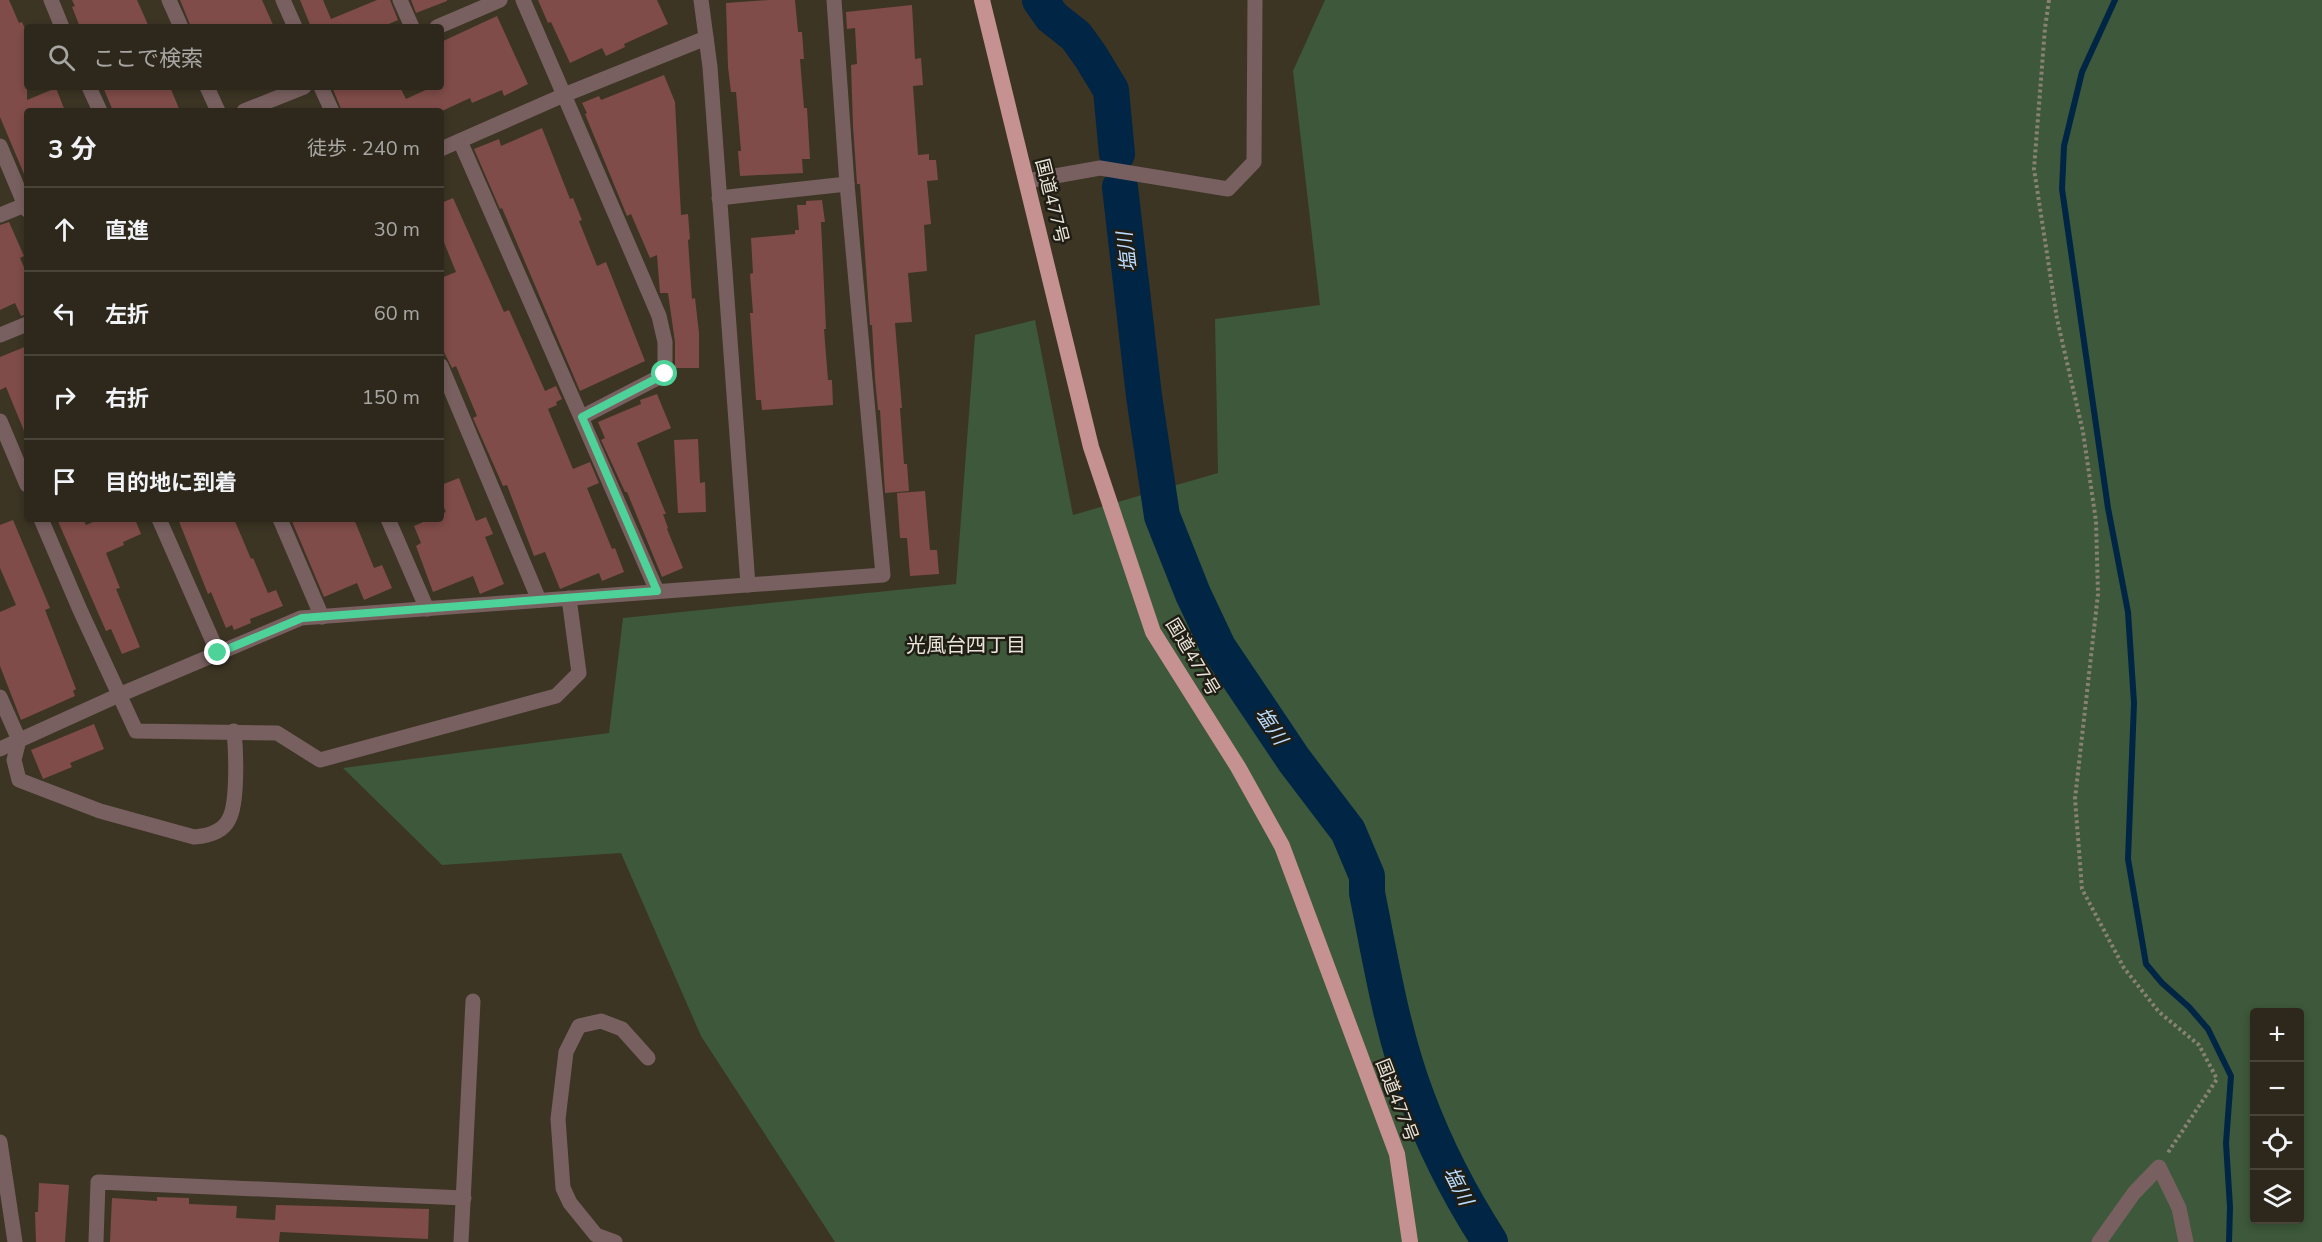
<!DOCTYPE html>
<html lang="ja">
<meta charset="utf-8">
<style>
:root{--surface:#2d281b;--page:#393428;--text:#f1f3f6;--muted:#a7a6a3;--line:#48443a}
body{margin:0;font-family:"Nunito Sans","Noto Sans JP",sans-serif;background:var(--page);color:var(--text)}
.controls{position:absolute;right:18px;bottom:18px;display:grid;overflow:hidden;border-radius:6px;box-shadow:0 3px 9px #0003}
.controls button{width:54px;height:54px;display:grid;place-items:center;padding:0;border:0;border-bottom:2px solid var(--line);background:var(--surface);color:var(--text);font:30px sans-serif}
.stop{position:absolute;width:18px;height:18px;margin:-14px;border:4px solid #4dd39a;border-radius:50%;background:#fff}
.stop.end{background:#4dd39a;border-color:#fff;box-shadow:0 2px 6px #0008}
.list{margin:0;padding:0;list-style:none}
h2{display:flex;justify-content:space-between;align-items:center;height:78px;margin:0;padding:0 24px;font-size:26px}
h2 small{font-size:20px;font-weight:400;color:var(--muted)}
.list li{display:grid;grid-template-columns:39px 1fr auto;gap:18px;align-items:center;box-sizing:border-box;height:84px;padding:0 24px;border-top:2px solid var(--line)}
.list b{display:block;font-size:22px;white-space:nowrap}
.list em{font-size:20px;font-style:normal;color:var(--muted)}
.icon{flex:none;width:33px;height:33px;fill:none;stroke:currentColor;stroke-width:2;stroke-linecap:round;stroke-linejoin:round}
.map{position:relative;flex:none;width:2322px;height:1242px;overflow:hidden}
.search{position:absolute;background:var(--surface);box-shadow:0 3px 9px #0003;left:24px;top:24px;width:420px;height:66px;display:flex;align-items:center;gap:15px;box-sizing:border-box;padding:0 21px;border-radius:6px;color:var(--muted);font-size:22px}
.panel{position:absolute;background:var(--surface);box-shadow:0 3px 9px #0003;left:24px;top:108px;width:420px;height:414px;border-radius:6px}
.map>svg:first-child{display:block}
.green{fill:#3d583a;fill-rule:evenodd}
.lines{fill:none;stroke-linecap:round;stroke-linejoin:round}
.stream{stroke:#012645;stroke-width:6}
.river{stroke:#012645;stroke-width:36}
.building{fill:#7f4c49}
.path{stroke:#888274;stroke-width:4;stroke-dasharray:3 3;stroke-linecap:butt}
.minor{stroke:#796060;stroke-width:15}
.tertiary{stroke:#796060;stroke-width:15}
.trunk{stroke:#c69191;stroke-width:16}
.route{stroke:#4dd39a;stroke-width:8}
.labels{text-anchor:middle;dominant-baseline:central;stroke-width:5;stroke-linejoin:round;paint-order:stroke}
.street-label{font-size:18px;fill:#e8e4d9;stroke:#201d15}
.water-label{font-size:20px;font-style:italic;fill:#b9dbfd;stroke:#201d15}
.neighbourhood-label{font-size:20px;fill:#e8e4d9;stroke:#201d15}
</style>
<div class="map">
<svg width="2322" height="1242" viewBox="0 0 2322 1242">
<rect width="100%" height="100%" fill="#3c3524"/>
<!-- green -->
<path class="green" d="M1325,0H2322V1242H835L701,1036L621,853L442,865L343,768L609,733L623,618L956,584L975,335L1035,320L1073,515L1218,473L1215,319L1320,305L1293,71ZM2254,1012H2300V1220H2254Z"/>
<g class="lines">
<!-- stream -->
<path class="stream" d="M2115,0L2082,72L2064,146L2062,189L2108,508L2128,612L2134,703L2128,859L2146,964L2162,983L2189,1007L2208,1029L2231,1076L2226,1143L2230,1207L2229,1242"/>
<!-- river -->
<g class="river">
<path d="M1040,0L1052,17L1076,36L1091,57L1111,90L1117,154"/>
<path d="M1120,187L1144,396L1162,516L1193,594L1218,647L1294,760L1348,831L1367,876V893C1381,962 1392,1032 1417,1098C1436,1149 1461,1197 1490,1242"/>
</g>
</g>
<!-- building -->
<g class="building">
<path d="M0,0H9L19,23L22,22L27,33V100L56,88L65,111H27V181L0,117Z"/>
<path d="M72,0H137L149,27H80L72,7L75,6Z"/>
<path d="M180,0H262L274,27H191Z"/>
<path d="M300,0H323L331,19L377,0H390L398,20L382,27H311Z"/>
<path d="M411,0H447V1L416,13Z"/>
<path d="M538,0H657L668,24L624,44L625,47L606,56L602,48L570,63L551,22L548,23Z"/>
<path d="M769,0H795L798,32H802L804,59H800L804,108H807L810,159H802L803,173L740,176L738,151H741L736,92H731L728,67L726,3Z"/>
<path d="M912,5L915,59L921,58L923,85L913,86L918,155L929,154V160H936L938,180L927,181L931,224L924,225L927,271L908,273L912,322L895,323L902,408H900L904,464H907L909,491L885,493L880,410H878L875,379L872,325H870L860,184H857L853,126L851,65L857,64L855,28L847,29L846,12Z"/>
<path d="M497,16L528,84L504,96L502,90L472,103L470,98L442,111H342L332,87H400L406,99L432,87H441V42Z"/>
<path d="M664,75L675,102L681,215L688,214L690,239L688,240L692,299L695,298L699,333V368H675V342L668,293H660L657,255L650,258L631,214L627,216L585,114L587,113L582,103L599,96L601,100Z"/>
<path d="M103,87H170L180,111H113Z"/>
<path d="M542,128L570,199L573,198L582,220L579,221L597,266L606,262L645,361L580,391L502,208L500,209L474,149L499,139L501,146Z"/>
<path d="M453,198L504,312L509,310L545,391L556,386L562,399L556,402L557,405L548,409L573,469L590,462L599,483L587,488L612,549L615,548L624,572L602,581L599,573L560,589L545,552L534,556L507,485L503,486L473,418L477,416L456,366L452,368L441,346V278L456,272L441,235V203Z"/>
<path d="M822,200L825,222H821L826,329H824L828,380H832L833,405L762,410L761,400H756L750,313H753L750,274L753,273L751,238L795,234V230H799L797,205H806V201Z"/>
<path d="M9,222L24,256L20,258L27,274V314L21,316L15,303L0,310V225Z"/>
<path d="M27,346V438L6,387L0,390V357Z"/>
<path d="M657,394L671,428L637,443L666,514H663L668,528L667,529L683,568L662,577L627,492H625L601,440L605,438L598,422L641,404L640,400Z"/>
<path d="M698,439L700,483L705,482L706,512L678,513L674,440Z"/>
<path d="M459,478L476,521L486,517L493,534L485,537L504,584L480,594L473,576L433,592L416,546L421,543L414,526L430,519H441V514L446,512L441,501V485Z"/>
<path d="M925,491L930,550H937L939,574L910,576L907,538H900L897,493Z"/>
<path d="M57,519H83L86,525L100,519H135L141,534L123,542L124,545L106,553L120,588L116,589L140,647L122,654L111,629L106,631Z"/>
<path d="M178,519H234L251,559L253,558L268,593L276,590L283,606L250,619L251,623L234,630L232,625L226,628L211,592L208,594Z"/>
<path d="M291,519H354L374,568L382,565L392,588L364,600L357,583L324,597Z"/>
<path d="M13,520L50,608L45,610L76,689L73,691L75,696L21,720L0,666V612L16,605L0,568V525Z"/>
<path d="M94,724L104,749L70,763L72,767L43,779L31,750Z"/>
<path d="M39,1183L69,1185L65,1242H36L35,1212H38Z"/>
<path d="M157,1197L189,1198V1204L237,1206L236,1218L275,1220L276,1205L429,1209L428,1239L280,1232L279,1242H110L112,1198L157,1201Z"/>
</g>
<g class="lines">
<!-- path -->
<path class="path" d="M2049,0L2045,28L2034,169L2057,319L2083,432L2096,521L2098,594L2075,799L2082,889L2124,968L2159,1012L2199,1045L2217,1079L2167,1154"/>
<!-- minor -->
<g class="minor">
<path d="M51,0L62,27"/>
<path d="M169,0L181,27"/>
<path d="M283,0L295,27"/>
<path d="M400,0L412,27"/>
<path d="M437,27L500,0"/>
<path d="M89,87L100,111"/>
<path d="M207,87L218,111"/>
<path d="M321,87L332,111"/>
<path d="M564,95L659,316L665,342V374L582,417"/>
<path d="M244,111L304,87"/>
<path d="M460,141L657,591"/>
<path d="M0,146L27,210"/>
<path d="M1027,181L1100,168L1228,189L1254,162L1255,0"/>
<path d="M719,198L847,184"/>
<path d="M0,215L27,204"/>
<path d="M441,366L539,600"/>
<path d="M0,421L27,485"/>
<path d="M41,519L80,610L136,731L277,733L320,760L556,696L579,673L569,598"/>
<path d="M159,519L218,653"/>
<path d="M280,519L322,617"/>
<path d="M388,519L427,609"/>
<path d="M0,697L19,740L14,760L19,780L100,811L194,837C207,836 223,832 229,819C238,803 236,750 234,731"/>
<path d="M0,749L119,695L301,618L883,575L847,184L834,0"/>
<path d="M0,1142L15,1242"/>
<path d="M96,1242L98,1182L464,1198"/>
<path d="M461,1242L473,1001"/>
<path d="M615,1242L596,1235L570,1203L563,1188L558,1119L566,1052L579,1026L601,1021L622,1029L648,1058"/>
<path d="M2099,1242L2134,1193L2159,1167L2179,1208L2186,1242"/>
</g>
<!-- tertiary -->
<g class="tertiary">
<path d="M523,0L564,95"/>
<path d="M701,0L710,67L748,585"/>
<path d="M441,149L564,95L706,38"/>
<path d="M0,335L27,324"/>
</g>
<!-- trunk -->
<path class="trunk" d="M982,0L1091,447L1153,632L1238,767L1282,846L1397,1154L1410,1242"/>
</g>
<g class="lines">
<!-- route -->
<path class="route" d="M218,653L302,618L657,591L582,417L665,374"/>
</g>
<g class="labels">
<!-- street labels -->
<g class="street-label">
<text transform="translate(1052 201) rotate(76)">国道477号</text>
<text transform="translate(1193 657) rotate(59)">国道477号</text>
<text transform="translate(1397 1100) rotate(69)">国道477号</text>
</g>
<!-- water labels -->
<g class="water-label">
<text transform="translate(1127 252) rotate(-97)">塩川</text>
<text transform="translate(1271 726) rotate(56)">塩川</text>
<text transform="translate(1458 1186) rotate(63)">塩川</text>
</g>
<!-- neighbourhood labels -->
<g class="neighbourhood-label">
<text x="966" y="645">光風台四丁目</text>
</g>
</g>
</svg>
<div class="controls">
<button>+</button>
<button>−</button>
<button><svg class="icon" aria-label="locate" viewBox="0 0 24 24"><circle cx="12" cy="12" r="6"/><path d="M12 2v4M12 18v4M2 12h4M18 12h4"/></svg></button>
<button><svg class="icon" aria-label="layers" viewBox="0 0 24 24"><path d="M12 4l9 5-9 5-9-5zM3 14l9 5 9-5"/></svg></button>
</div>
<div class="stop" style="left:665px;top:374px"></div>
<div class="stop end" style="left:218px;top:653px"></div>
<div class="search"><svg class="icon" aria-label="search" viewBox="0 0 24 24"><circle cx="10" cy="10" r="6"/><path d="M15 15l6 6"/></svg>ここで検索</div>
<section class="panel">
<h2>3 分<small>徒歩 · 240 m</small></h2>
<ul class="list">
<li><svg class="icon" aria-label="ahead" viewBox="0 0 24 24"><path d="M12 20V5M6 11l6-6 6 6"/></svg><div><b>直進</b></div><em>30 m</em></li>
<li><svg class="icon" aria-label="left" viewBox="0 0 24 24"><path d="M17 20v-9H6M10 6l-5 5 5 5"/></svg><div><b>左折</b></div><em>60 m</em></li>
<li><svg class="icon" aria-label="right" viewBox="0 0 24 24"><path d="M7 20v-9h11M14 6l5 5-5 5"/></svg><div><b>右折</b></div><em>150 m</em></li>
<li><svg class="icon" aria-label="arrive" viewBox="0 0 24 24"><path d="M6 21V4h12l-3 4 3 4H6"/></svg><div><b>目的地に到着</b></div></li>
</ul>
</section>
</div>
